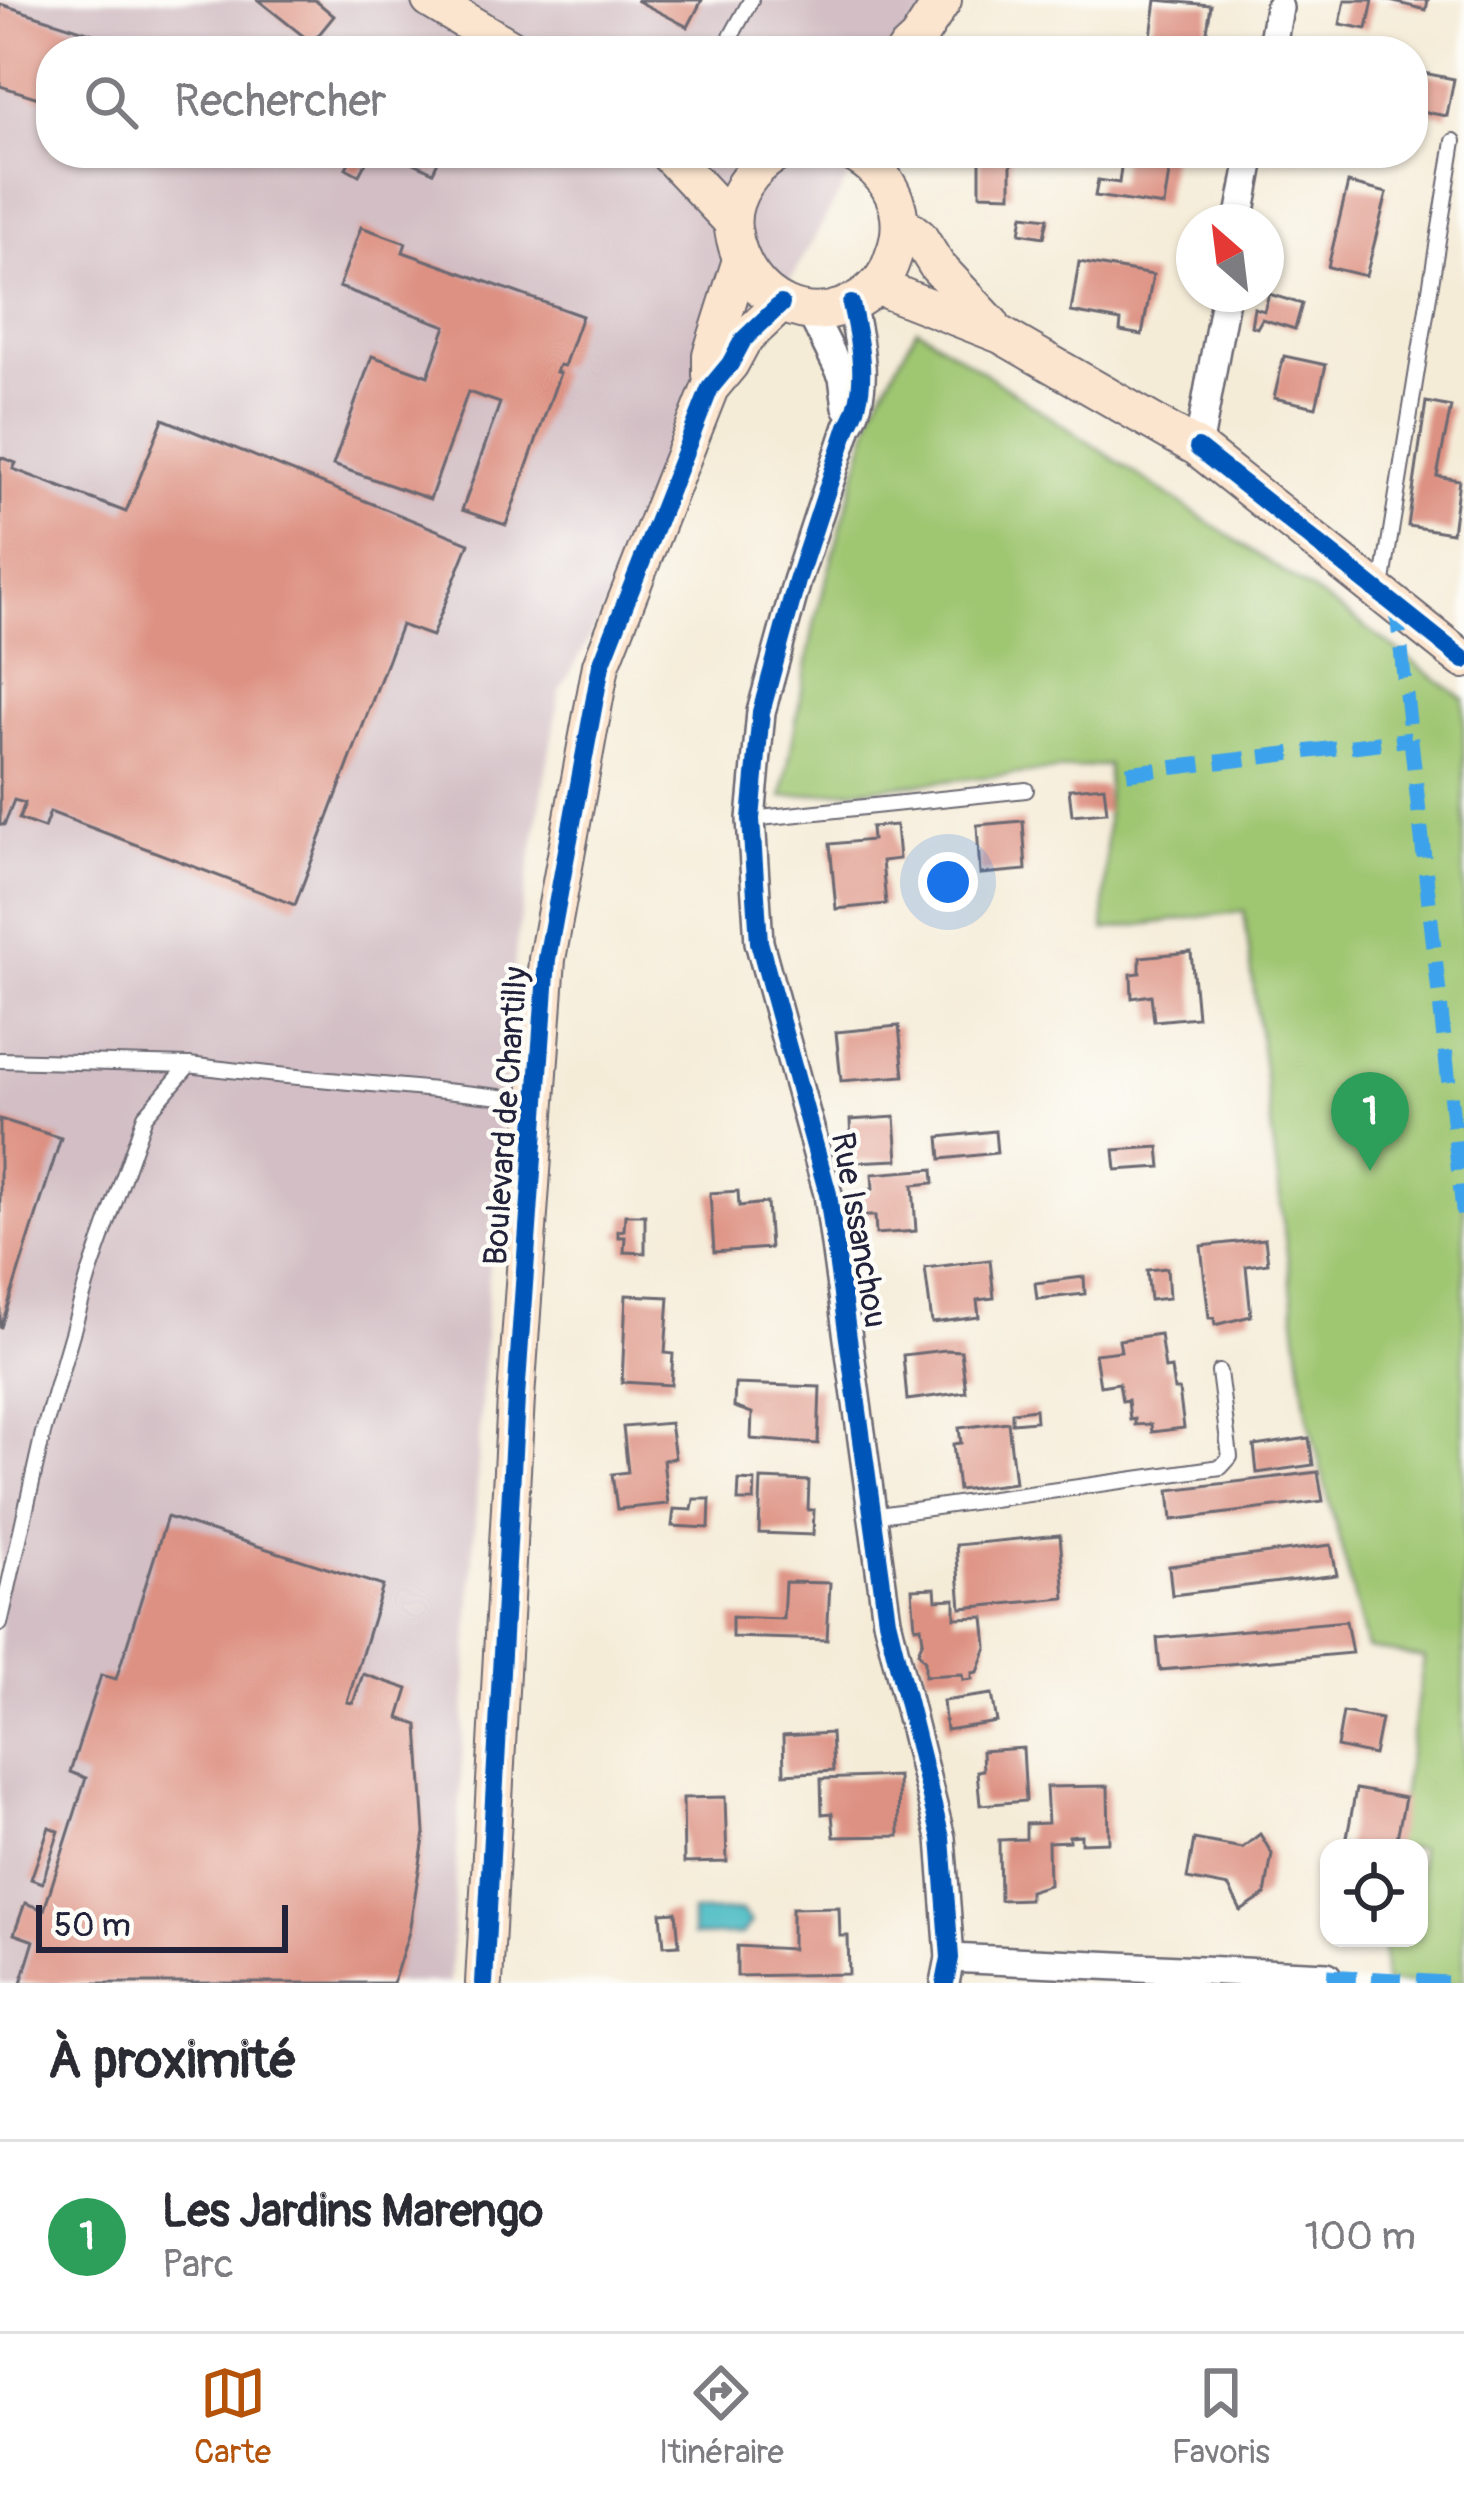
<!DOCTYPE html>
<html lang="fr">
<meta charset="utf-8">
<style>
:root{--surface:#fff;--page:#f7f7f7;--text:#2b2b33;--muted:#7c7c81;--line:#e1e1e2;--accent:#b45309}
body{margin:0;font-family:Pangolin,sans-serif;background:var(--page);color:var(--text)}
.controls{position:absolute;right:36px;bottom:36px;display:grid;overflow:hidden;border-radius:24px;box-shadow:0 3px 9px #0004}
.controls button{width:108px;height:108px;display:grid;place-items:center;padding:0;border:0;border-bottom:3px solid var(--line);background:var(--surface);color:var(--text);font:60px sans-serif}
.compass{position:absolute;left:1176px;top:204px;width:108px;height:108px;border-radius:50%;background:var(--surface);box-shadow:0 3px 9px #0004;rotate:332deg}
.scale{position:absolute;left:36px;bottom:30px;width:252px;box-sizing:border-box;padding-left:12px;border:6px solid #22223b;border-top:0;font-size:33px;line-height:42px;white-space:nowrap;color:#22223b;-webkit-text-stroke:9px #fdfcf7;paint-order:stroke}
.you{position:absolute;left:948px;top:882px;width:42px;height:42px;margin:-30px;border:9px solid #fff;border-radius:50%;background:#1a73e8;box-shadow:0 0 0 18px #1a73e833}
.badge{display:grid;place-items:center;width:78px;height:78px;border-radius:50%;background:var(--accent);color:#fff;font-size:39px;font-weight:700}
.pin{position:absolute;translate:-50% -99px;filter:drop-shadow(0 3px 6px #0008)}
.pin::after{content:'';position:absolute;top:63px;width:42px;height:36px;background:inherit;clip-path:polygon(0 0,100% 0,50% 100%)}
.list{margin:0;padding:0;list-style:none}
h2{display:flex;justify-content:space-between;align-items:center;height:156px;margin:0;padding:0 48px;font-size:51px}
h2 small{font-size:39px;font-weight:400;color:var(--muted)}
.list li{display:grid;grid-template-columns:78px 1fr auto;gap:36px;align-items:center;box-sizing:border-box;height:192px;padding:0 48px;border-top:3px solid var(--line)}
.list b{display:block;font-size:45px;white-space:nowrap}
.list p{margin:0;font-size:39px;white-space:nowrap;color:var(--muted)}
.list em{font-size:39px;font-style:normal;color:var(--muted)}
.icon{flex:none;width:66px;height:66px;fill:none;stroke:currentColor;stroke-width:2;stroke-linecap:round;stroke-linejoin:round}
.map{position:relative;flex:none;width:1464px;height:1983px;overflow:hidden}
.search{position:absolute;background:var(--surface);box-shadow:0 3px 9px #0004;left:36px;right:36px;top:36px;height:132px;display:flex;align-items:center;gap:30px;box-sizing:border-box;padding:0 42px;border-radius:48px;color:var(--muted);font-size:45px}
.sheet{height:348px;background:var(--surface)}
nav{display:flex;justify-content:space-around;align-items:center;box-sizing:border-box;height:168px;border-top:3px solid var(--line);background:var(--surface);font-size:33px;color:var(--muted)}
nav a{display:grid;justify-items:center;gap:6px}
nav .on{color:var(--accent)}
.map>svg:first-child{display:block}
.industrial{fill:#d2bec4}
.green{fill:#9fc671;stroke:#607456;stroke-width:3}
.water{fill:#4ebcc4;stroke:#386f80;stroke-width:3}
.building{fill:#dd9182}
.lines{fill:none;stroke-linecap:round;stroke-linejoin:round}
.lane-casing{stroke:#6c6972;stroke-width:18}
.street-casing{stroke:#6c6972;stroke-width:32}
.secondary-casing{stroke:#6c6972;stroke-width:40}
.lane{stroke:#fff;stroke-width:14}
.street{stroke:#fff;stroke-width:27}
.secondary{stroke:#fce5cf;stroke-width:36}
.quiet{stroke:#3ea2ec;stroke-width:15;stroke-dasharray:30 15;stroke-linecap:butt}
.cycleway-casing{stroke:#fdfcf7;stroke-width:26}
.cycleway{stroke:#0057b8;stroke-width:18}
.labels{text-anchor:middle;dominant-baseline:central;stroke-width:9;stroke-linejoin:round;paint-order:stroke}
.street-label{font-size:33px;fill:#22223b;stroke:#fdfcf7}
</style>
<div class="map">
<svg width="1464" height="1983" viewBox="0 0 1464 1983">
<rect width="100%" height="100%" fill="#fdfcf7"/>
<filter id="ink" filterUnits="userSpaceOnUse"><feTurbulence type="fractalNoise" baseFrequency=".00833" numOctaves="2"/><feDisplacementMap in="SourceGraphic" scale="24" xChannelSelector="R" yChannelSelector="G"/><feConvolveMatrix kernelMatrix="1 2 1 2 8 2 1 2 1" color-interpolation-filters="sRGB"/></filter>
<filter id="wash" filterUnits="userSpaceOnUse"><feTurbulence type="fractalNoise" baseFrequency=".004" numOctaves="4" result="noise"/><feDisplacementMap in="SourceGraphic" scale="48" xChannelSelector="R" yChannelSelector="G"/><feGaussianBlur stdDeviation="2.7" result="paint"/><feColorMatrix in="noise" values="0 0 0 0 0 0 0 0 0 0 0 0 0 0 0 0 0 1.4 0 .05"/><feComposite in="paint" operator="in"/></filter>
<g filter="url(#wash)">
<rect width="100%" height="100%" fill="#f5ecd8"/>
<!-- industrial -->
<path class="industrial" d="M0,0H965L929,51H51V153H862L560,691L516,946L489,1264L450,1983H0Z"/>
<!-- green -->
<path class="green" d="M917,328L1357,621L1464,699V1983H1384L1383,1938H1419V1848H1394L1424,1658L1367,1648L1307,1413L1244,911L1104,930L1108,765L782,797L815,620L875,405Z"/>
<!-- water -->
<path class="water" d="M741,1911L751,1922L742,1935L692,1936V1912Z"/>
<g id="blocks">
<!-- building -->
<g class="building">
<path d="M258,0H315L334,16L312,43Z"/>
<path d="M636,0H702L688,27Z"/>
<path d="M1156,0L1211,5L1204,51H1149Z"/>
<path d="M1345,0H1373L1367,29L1340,24Z"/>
<path d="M1386,0H1428L1426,10Z"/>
<path d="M0,4L144,50V51H51V102L0,86Z"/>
<path d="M1413,71L1454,79L1447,116L1413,110Z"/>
<path d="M354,153H371L359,175L346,168Z"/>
<path d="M393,153H442L433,172Z"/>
<path d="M980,153H1011V195L980,194Z"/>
<path d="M1123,153H1172L1164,206L1095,196L1098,180L1119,183Z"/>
<path d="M1348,183L1387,193L1366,276L1328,267Z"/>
<path d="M1023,215L1048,218L1044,237L1020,233Z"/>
<path d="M361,227L406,243L403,252L582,316L564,366L559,365L556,372L560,373L506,525L462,510L500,403L468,392L430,499L333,465L372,356L428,376L446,326L339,287Z"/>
<path d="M1079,262L1153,275L1142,335L1120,331L1121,321L1071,312Z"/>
<path d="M1269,294L1302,304L1295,329L1262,319L1257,328L1251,326L1254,308L1264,311Z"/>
<path d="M1284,356L1326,365L1316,407L1274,398Z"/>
<path d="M1426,402L1451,407L1437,476L1459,480L1452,533L1408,526Z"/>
<path d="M163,419L469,543L432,636L401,625L295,905L50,812L44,828L19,819L25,803L14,800L4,825L0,824V457L16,463L13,469L126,512Z"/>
<path d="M1104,786L1107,812L1072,815L1069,789Z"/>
<path d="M1023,821L1026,870L980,874L977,825Z"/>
<path d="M896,825L899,859L882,861L886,904L836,909L830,844L872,840L871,827Z"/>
<path d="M1191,952L1197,1017L1154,1021L1151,995L1132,998L1131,974L1140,973V957Z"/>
<path d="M899,1026L904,1076L841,1081L836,1032Z"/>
<path d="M895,1117L898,1160L852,1162L850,1120Z"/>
<path d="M0,1119L61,1138L1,1327H0Z"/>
<path d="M995,1131L997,1153L941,1159L939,1137Z"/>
<path d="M1159,1147L1161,1167L1116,1170L1114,1150Z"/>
<path d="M933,1169L934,1183L913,1185L916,1231L876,1234L875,1216H863L861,1191L873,1189L872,1174Z"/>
<path d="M738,1191L739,1206L767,1203L770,1248L714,1252L710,1193Z"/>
<path d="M625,1215H645V1253L624,1252L625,1237H618V1231L624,1230Z"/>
<path d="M1265,1239L1268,1263L1246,1266L1251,1316L1215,1325L1214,1318H1209L1201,1246Z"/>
<path d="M990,1260L994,1298L977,1300L979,1317L932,1323L925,1268Z"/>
<path d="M1167,1268L1169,1298L1150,1300L1147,1270Z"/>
<path d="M1084,1277L1085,1294L1037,1299L1035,1283Z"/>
<path d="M626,1295L669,1297L665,1353L673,1354L671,1385L622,1382Z"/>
<path d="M1160,1334L1165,1369L1171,1368L1174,1390H1179L1184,1428L1152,1432L1151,1424L1135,1425V1419L1130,1420L1128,1400L1122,1401L1119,1383L1100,1386L1095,1354L1121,1351L1119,1340Z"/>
<path d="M945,1350L961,1351L966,1392L907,1400L903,1355Z"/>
<path d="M735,1384L820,1387L818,1444L751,1439L752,1413L734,1407Z"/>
<path d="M1035,1409L1036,1421L1012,1423V1412Z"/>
<path d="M1008,1422L1015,1483L958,1490L953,1444L961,1443L959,1428Z"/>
<path d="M670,1423L675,1458L663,1460L668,1504L617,1509L612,1474L628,1472L623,1427Z"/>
<path d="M1309,1438L1313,1465L1257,1473L1254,1446Z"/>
<path d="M1318,1472L1323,1501L1172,1520L1169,1490Z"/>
<path d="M761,1479L809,1481L808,1510H814L813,1535L759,1533Z"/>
<path d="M739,1480L755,1481L754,1501H738Z"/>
<path d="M694,1499H710L709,1528L672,1526L674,1509L692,1510Z"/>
<path d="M167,1517L383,1586L347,1702L353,1703L363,1674L408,1689L399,1718L418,1725L425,1833L409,1932L393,1983H21L34,1941L14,1934L25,1903L44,1910L86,1778L70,1772L101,1675L116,1679Z"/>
<path d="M1060,1535L1065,1598L961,1608L956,1545Z"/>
<path d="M1331,1545L1337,1575L1172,1595L1169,1566Z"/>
<path d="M785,1582L830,1583L827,1640L732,1637V1617L783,1619Z"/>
<path d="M935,1588L936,1600L955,1599V1618L984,1617L987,1647L978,1672L972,1673V1679L963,1680L962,1674L925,1676V1661L918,1652L923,1640L921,1626L915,1627L912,1589Z"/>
<path d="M1346,1621L1352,1653L1160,1670L1157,1638Z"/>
<path d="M992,1694L997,1722L946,1730L943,1701Z"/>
<path d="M1343,1712L1381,1719L1374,1755L1337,1747Z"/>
<path d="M831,1733L833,1771L784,1774L783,1736Z"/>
<path d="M1023,1748L1026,1801L980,1805L977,1771L983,1770L982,1751Z"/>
<path d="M898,1776L899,1836L834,1837L832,1813L822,1814L821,1779Z"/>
<path d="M1108,1786L1109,1842L1081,1843V1835L1069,1836V1841L1048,1842L1049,1885L1029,1891V1899L1000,1900L999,1840L1026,1839V1824L1048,1823L1046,1787Z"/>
<path d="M1356,1789L1405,1798L1395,1848H1345Z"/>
<path d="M725,1797L727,1862L684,1863L683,1798Z"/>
<path d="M49,1827L59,1831L42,1883L31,1879Z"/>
<path d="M1260,1834L1272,1854L1265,1895L1241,1911L1229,1887L1187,1879L1194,1839L1242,1848Z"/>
<path d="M839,1907L840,1936H848L849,1974L737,1976V1946L792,1949V1908Z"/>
<path d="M676,1912L679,1945L664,1946L661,1913Z"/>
</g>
</g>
</g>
<g filter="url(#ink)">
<use href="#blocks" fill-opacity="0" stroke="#6c6972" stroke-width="3"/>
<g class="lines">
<defs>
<g id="lane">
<path d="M723,51L751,0"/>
<path d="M1382,587L1454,141"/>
<path d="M751,819L1026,790"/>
<path d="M0,1060L189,1065"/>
<path d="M872,1516L1221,1467L1230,1457L1219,1372"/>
<path d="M0,1624L43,1433L89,1275L145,1116L189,1065C303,1080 419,1086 533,1101"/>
</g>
<g id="street">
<path d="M1271,51L1279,8"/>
<path d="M1239,222L1252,153"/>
<path d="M851,304C860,343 870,391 848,426L797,581L761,712L751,819L759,942L828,1194L887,1620L941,1838L950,1958L945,1983"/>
<path d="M810,311L843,377L847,407"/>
<path d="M1198,448L1226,294"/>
<path d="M950,1958L1327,1976"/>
</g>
<g id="secondary">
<path d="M430,0L516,51"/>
<path d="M905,51L917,40L943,0"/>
<path d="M667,153L732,222"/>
<path d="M778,153C752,167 729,198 733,229C744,303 817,340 876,286C886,277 890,266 894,254C910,212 890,173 852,153"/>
<path d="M900,222L919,237L937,266L991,324"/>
<path d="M876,286L1001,335L1198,448L1464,660"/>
<path d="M711,375V355L740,263"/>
<path d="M484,1983L516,1398L547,959L601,665L710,388L730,364L743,340L781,304"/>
</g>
</defs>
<!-- lane casing -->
<use href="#lane" class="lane-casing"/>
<!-- street casing -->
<use href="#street" class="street-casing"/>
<!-- secondary casing -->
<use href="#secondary" class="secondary-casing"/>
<!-- lane -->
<use href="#lane" class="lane"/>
<!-- street -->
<use href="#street" class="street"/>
<!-- secondary -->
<use href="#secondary" class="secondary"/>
<!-- quiet -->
<g class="quiet">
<path d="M1396,604L1464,1220"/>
<path d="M1127,773L1411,739"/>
<path d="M1327,1976L1448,1983"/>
</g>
<defs>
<g id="cycleway">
<path d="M851,304C860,343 870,391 848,426L797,581L761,712L751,819L759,942L828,1194L887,1620L941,1838L950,1958L945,1983"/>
<path d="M1198,448L1464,660"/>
<path d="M484,1983L516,1398L547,959L601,665L710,388L730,364L743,340L781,304"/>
</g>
</defs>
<!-- cycleway casing -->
<use href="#cycleway" class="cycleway-casing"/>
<!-- cycleway -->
<use href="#cycleway" class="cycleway"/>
</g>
</g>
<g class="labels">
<!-- street labels -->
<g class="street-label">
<text transform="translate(506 1116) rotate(-86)">Boulevard de Chantilly</text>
<text transform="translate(859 1230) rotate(80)">Rue Issanchou</text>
</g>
</g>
</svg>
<div class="controls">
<button><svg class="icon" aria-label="locate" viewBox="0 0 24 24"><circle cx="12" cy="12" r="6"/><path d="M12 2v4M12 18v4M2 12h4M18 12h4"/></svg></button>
</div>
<svg class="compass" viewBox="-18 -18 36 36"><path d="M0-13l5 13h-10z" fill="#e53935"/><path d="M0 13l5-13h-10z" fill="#7c7c81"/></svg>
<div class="scale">50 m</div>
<div class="you"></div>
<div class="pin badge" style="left:1370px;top:1171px;background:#2e9e5b">1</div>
<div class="search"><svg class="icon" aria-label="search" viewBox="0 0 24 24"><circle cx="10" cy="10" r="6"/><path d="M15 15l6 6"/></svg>Rechercher</div>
</div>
<section class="sheet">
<h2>À proximité<small></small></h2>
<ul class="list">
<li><span class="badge" style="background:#2e9e5b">1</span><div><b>Les Jardins Marengo</b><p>Parc</p></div><em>100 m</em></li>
</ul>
</section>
<nav>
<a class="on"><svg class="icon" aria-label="map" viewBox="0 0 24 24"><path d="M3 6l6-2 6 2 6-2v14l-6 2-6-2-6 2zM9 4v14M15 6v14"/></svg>Carte</a>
<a><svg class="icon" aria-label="directions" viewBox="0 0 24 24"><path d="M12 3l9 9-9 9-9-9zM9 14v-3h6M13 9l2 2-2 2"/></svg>Itinéraire</a>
<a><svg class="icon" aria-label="saved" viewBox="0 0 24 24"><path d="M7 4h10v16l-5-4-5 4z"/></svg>Favoris</a>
</nav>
